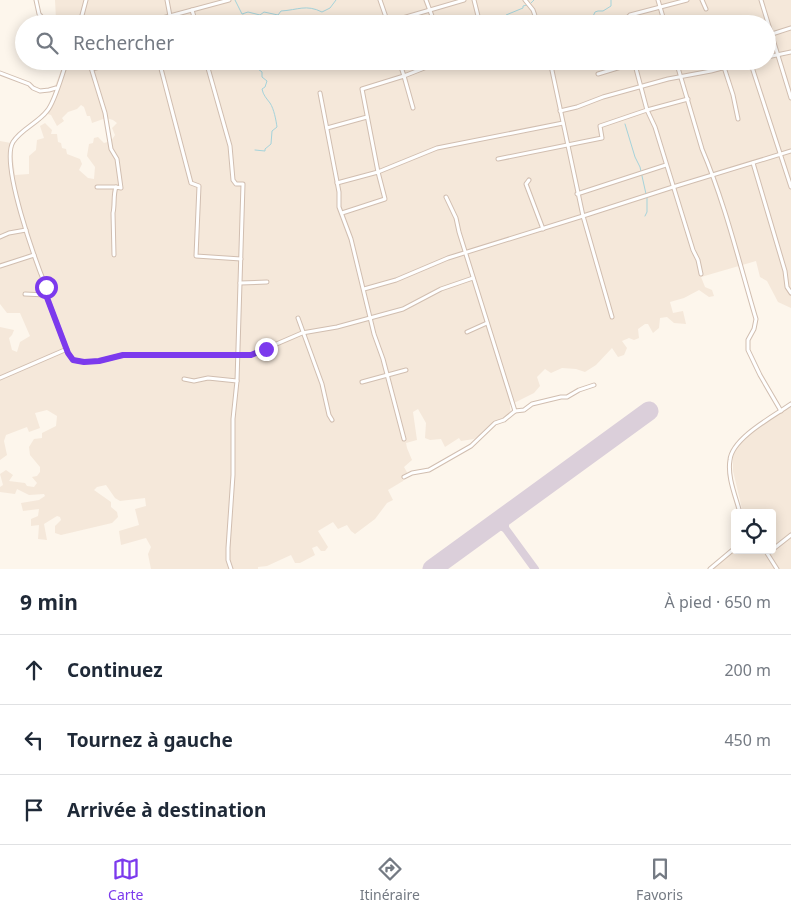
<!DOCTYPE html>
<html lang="fr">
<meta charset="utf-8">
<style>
:root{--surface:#fff;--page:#f2f2f3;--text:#1f2937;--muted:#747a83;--line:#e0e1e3;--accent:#7c3aed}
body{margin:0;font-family:"Noto Sans",sans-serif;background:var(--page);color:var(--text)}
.controls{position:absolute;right:15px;bottom:15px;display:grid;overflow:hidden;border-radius:5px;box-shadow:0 2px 12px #0003}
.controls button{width:45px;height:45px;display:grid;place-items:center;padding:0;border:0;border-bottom:1px solid var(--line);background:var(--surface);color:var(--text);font:25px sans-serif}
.stop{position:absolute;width:15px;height:15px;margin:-11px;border:4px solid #7c3aed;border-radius:50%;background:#fff}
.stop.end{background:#7c3aed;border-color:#fff;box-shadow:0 1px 5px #0008}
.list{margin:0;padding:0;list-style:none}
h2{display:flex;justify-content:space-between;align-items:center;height:65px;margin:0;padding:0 20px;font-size:21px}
h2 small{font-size:16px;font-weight:400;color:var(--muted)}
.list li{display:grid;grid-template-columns:32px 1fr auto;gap:15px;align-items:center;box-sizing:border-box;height:70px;padding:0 20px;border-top:1px solid var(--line)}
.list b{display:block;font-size:19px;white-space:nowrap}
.list em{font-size:16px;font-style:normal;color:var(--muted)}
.icon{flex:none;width:28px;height:28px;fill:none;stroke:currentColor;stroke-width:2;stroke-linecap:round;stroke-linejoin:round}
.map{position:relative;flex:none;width:791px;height:569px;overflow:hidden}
.search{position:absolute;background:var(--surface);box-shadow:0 2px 12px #0003;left:15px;right:15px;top:15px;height:55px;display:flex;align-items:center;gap:12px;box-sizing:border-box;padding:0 18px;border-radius:28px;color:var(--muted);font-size:19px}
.sheet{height:275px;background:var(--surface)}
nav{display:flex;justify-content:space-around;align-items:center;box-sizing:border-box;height:70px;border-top:1px solid var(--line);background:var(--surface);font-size:14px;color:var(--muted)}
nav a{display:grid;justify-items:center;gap:2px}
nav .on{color:var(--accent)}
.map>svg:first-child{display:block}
.residential{fill:#f5e8da}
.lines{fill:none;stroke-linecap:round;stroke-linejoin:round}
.stream{stroke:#a5d3da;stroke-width:1}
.taxiway{stroke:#dbcfda;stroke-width:8}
.runway{stroke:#dbcfda;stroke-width:19}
.minor-casing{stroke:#d1beb0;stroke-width:5}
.minor{stroke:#fff;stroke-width:3}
.route{stroke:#7c3aed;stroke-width:6}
</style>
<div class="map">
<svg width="791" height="569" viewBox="0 0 791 569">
<rect width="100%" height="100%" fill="#fdf6ec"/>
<!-- residential -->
<g class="residential">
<path d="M55,0H791V308L778,302L767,281L760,277L756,261L701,277L705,287L712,290L714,296L709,297L699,290L684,298L670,302L673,313L683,311L686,324L674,323L667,317L660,318L659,328L653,333L648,324H645L638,329L639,338L634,340L629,338L622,341L627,348L624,355L618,357L612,348L596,365L585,372L576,369L562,368L551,373L545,369L537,377L540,386L534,393L510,405L511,415L474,439L461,441L459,438L445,447L441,439L430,440L425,438L426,423L418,409L413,412L417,440L406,443L407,448L412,460L404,467L408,474L403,481L388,490L393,500L387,503L375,519L355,534L351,531L347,525L338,529L333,522L318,531L328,547L325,551H321L317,546L312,548L315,555L300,563H295L291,555L267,566L258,567V569H151L148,554L151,547L146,538L121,545L119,531L139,525L135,509L146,506L145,498L120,501L115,498L106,485L97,487L94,490L111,502V507L117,512L118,517L112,523L61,535L55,533V526L61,520L60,517L57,516L44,524L47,540L38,539L39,525L31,526V519L38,516L39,509L23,511L21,503L39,500L45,496L44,494L29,495L17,489L15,494L0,492V487L3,485L0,474L6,470L13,475L9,481L25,483L27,486L34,487L37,483L32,477L37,476L40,472V467L30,455L29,447L34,439L42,438V433L56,426L57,416L47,410L35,413L40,428L29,432L27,427L6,435L4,441L7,455L0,460V327L14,330L12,335L9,338L12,350L17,352L20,342L30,336L20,313H7L0,304V141L11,143L15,175L29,174V156L36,150L37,140L44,138L40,126L45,123L52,130L51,134H57L58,142L61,143L62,148L66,149L67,154L80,159L82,164L79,170L88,178L94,179L95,167L87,156L89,144L93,143L94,138L98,137L104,143L111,141L115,135L112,128L117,123L113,120L106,118L92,123L90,116H87L84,107L81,105L77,109L68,112L62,118L64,121L57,126L51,115L44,113L52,100L55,86L64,63L61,61H767V24H48L50,18L56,19Z"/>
<path d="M791,403V569H711L735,550H772V513H743L733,471V450L738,442Z"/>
</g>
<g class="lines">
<!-- stream -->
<g class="stream">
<path d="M235,0L242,14L248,12L260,15L264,12L278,15L281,11C298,10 306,4 322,12L330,8L336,0"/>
<path d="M531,3L534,0"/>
<path d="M505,22L506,15L523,8V6L527,5"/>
<path d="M242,24L243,15"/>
<path d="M587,24L590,23L595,12L598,11H603L611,6V0"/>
<path d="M625,124L635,157L640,167L646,194"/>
<path d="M255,150L265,151V149L271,144L272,131L277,127C276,120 274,109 270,103C267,99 263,95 262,89L265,87L267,81L262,77V72L258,69L257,65L259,61"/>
<path d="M645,216L647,212V198"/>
</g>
<!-- taxiway -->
<g class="taxiway">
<path d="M490,527L497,525L505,528L535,569"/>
<path d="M505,528V519L508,514"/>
</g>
<!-- runway -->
<path class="runway" d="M432,569L649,411"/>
<defs>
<g id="minor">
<path d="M36,0L39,14L48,24"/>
<path d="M167,0L170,16"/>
<path d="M380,0L388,23"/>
<path d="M426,0L435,24"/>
<path d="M474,0L480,24"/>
<path d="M525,0L533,10L538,24"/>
<path d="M658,0L665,24"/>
<path d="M702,0L706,9"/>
<path d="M761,0L791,98"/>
<path d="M192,10L196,24"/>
<path d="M82,24L81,19L86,0"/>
<path d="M140,24L229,0"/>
<path d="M382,24L464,0"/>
<path d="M624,24L623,22L630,15L687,0"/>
<path d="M772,34L791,28"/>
<path d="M767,57L791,52"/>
<path d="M67,61C62,74 55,102 47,111C38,123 21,129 13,142C0,164 36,262 46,287V295L68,353L73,360L84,362L99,361L123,355H251L302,333L337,327L403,309L441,289L473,278"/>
<path d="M89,61L105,113L111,149L117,159L121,188L116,187C113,195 115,205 113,213L114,255"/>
<path d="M159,61L191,183L199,186L196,256L241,259"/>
<path d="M206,61L230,146L233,180L236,184H243L237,381L233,419V475L228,548V560L231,569"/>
<path d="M399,61L404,76L442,61"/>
<path d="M634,61L647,110L655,127L693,250L698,260L701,274"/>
<path d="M676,61L702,149C725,203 739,262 756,319L754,329L748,340V350L760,375L781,411"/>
<path d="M722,61L733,95L738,119"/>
<path d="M750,61L791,187"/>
<path d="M92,69L122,61"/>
<path d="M0,73L29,84L33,88L40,91L49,90L56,88"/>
<path d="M598,74L634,63"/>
<path d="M320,93L339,192V207L351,239L374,334L383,359L404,439"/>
<path d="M413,108L404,76L362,89L378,172L437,148L563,123"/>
<path d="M560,111L577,107L603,97L668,79L711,71L748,61"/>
<path d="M327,128L367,117"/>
<path d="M498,159L602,138L600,126L647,110L688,99"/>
<path d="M753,163L785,271L787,287L791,293"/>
<path d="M529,180L526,184L543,229"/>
<path d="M337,183L378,172L385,199L342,213"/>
<path d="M97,187H116"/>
<path d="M577,194L666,165"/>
<path d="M446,197L456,218L459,232L515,411"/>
<path d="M0,237L9,233L26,230"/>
<path d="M0,266L34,255"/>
<path d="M240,283L267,282"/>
<path d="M364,289L396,280L448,258L583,216L550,61"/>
<path d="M25,294L46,295"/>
<path d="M612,317L583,216L673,187L791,151"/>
<path d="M298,318L322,384L329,415L332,420"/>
<path d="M467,332L487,323"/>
<path d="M0,378L67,349"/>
<path d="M184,379L194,381L208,378L237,381"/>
<path d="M362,382L406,370"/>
<path d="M404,477L412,473L429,470L471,446L495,423L504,420L515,411L524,410L532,404L561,397H567L579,390L594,385"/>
<path d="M740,513C736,497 727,477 730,460C732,438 774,416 791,404"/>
<path d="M765,550L777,569"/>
<path d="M772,550L791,535"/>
<path d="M710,569L735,548"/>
</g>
</defs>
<!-- minor casing -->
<use href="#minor" class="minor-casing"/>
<!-- minor -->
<use href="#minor" class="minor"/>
</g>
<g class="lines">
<!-- route -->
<path class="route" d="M46,287V295L68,353L73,360L84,362L99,361L123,355H251L266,349"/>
</g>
</svg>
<div class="controls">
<button><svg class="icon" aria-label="locate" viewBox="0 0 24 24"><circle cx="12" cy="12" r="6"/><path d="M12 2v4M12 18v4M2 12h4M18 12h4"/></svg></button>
</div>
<div class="stop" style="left:46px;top:287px"></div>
<div class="stop end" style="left:266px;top:349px"></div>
<div class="search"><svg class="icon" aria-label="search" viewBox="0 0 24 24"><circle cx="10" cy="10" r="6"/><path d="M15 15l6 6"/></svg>Rechercher</div>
</div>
<section class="sheet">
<h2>9 min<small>À pied · 650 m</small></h2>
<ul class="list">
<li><svg class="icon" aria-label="ahead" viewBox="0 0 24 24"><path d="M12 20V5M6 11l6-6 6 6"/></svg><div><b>Continuez</b></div><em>200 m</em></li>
<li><svg class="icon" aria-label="left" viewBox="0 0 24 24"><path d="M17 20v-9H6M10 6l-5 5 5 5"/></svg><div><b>Tournez à gauche</b></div><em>450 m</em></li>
<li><svg class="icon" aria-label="arrive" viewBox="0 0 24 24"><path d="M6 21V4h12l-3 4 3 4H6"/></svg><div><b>Arrivée à destination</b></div></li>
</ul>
</section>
<nav>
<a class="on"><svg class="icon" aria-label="map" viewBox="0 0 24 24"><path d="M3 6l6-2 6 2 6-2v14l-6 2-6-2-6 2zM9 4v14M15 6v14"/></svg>Carte</a>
<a><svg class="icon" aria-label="directions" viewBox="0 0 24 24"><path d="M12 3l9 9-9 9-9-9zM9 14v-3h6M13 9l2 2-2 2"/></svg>Itinéraire</a>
<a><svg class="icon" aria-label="saved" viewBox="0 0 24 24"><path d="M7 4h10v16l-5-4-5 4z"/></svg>Favoris</a>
</nav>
